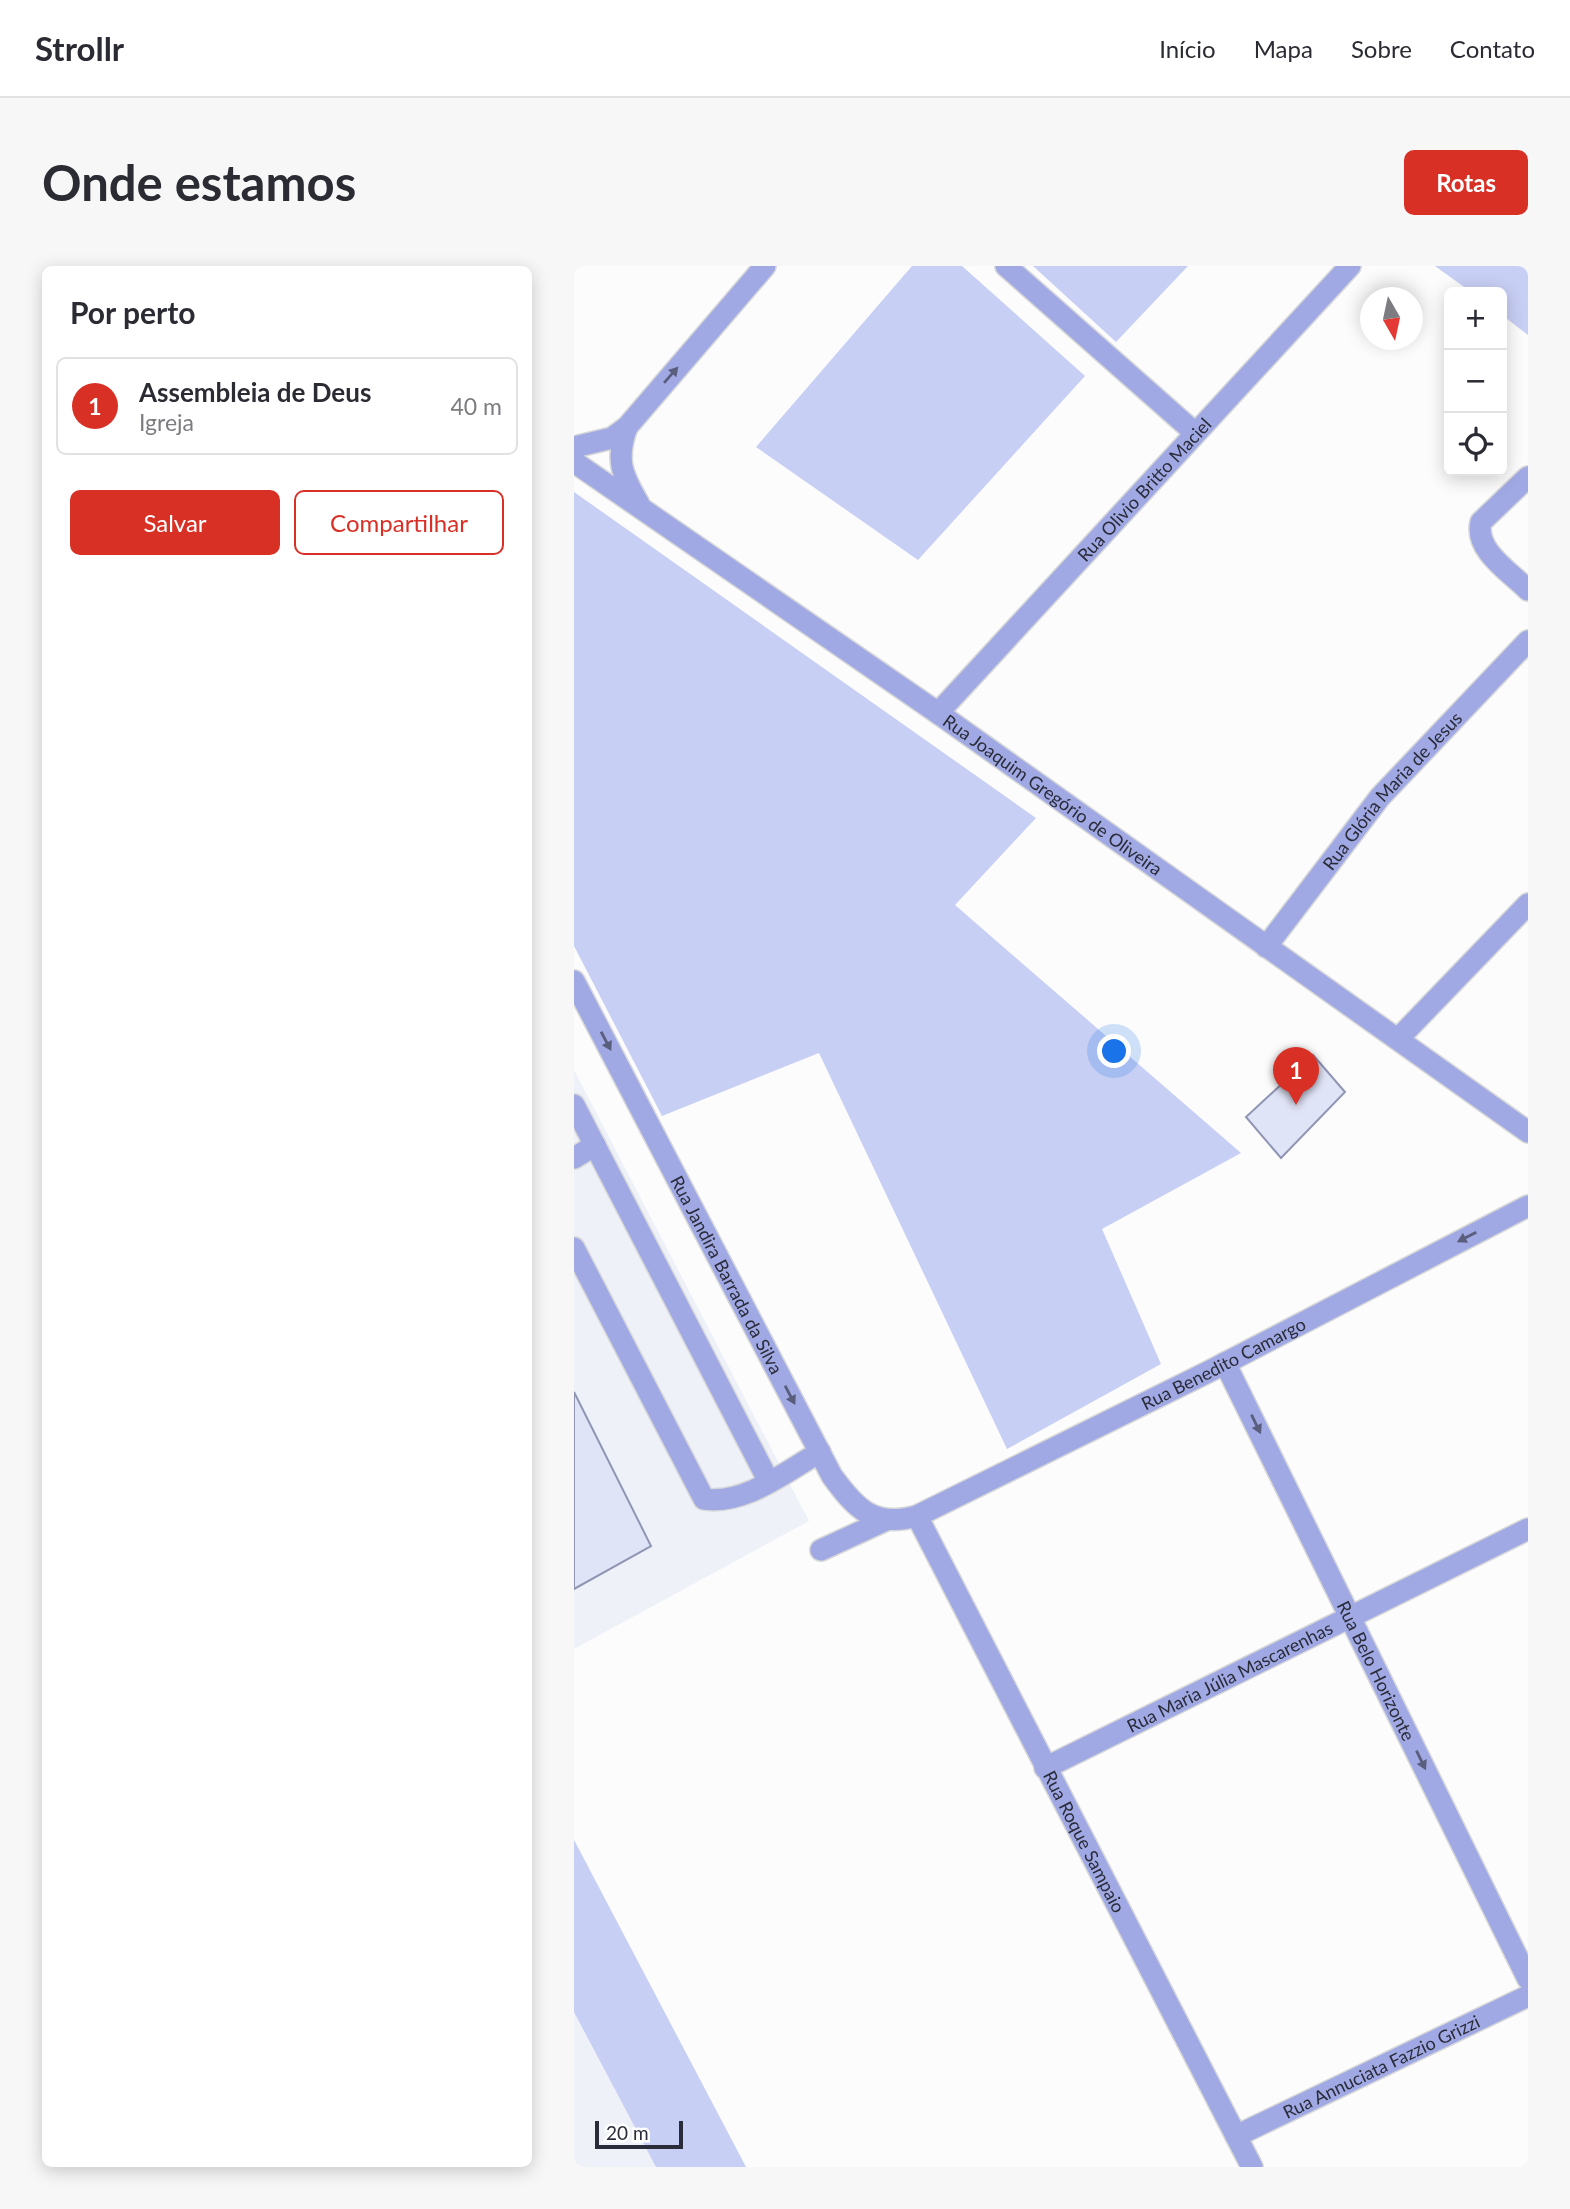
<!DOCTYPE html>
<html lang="pt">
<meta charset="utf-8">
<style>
:root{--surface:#fff;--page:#f7f7f7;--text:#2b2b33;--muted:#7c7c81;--line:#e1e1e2;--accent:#d93025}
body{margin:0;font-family:Lato,sans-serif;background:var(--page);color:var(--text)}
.controls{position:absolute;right:21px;top:21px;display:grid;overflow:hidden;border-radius:10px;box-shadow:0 4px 18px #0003}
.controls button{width:63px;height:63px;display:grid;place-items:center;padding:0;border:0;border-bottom:2px solid var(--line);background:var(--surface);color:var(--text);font:35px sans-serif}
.compass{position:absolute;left:786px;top:21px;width:63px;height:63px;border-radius:50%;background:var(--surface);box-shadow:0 4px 18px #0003;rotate:171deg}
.scale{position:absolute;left:21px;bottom:18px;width:88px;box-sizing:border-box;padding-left:7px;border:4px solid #2a2c39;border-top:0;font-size:19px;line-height:24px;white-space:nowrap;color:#2a2c39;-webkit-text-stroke:5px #fff;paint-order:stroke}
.you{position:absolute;left:541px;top:786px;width:24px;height:24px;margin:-18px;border:5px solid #fff;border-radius:50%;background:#1a73e8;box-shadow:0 0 0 10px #1a73e833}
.badge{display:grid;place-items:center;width:46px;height:46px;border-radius:50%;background:var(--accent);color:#fff;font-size:23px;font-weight:700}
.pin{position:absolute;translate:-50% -58px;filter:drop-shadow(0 2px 4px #0008)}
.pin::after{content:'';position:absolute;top:37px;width:24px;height:21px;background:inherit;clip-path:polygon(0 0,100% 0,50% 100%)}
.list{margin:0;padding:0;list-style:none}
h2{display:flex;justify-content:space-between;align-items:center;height:91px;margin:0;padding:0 28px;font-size:30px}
h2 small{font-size:23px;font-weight:400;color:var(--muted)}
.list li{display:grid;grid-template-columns:46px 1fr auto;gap:21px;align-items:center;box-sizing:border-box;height:98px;margin:0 14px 14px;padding:0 14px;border:2px solid var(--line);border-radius:10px}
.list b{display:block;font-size:26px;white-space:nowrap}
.list p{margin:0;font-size:23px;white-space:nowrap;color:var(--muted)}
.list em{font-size:23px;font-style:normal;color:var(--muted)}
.actions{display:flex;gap:14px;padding:21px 28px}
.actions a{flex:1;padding:16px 0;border:2px solid var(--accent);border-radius:10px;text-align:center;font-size:24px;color:var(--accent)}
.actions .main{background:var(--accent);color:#fff}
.icon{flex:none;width:38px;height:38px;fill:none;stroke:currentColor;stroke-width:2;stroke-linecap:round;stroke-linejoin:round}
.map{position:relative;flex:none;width:954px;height:1901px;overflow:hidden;border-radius:10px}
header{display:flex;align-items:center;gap:42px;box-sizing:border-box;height:98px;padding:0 35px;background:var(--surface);border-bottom:2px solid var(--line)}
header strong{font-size:33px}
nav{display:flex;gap:38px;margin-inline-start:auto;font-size:24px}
.intro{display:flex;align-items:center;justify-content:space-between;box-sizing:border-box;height:168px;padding:0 42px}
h1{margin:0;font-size:49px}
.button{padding:18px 32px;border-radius:10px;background:var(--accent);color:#fff;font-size:24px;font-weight:700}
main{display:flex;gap:42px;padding:0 42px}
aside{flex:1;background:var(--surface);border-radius:10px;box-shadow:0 4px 18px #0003}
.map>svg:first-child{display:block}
.built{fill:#eff1f9}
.green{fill:#c8cff4}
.building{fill:#e0e4f7;stroke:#9095b4;stroke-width:2}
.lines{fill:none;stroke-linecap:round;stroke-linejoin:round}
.minor-casing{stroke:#d6d7d9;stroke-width:24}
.minor{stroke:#a0a9e4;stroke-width:21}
.oneway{fill:#595e7d}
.labels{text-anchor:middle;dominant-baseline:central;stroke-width:7;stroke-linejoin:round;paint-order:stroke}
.street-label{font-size:18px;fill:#2a2c39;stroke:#fff}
</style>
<header>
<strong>Strollr</strong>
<nav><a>Início</a><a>Mapa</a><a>Sobre</a><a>Contato</a></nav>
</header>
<div class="intro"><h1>Onde estamos</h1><a class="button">Rotas</a></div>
<main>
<aside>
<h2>Por perto<small></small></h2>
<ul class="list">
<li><span class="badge">1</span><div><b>Assembleia de Deus</b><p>Igreja</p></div><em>40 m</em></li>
</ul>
<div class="actions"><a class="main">Salvar</a><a>Compartilhar</a></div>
</aside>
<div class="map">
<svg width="954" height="1901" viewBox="0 0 954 1901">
<rect width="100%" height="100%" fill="#fcfcfc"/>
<!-- built -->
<g class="built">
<path d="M0,804L235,1255L0,1383Z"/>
<path d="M0,1574L172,1901H0Z"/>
</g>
<!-- green -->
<g class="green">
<path d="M338,0H388L511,110L344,294L182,181Z"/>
<path d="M459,0H614L542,76Z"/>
<path d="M861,0H954V69L928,49V26H897Z"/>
<path d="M0,226L462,552L381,639L667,887L528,963L587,1098L433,1183L245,787L88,850L0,680Z"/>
<path d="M0,1574L172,1901H82L0,1746Z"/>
</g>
<!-- building -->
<g class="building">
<path d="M739,789L771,826L707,892L672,851Z"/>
<path d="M0,1126L77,1280L0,1323Z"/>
</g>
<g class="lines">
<defs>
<g id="minor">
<path d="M432,0L620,166"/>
<path d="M53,161C41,194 48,209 65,238"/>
<path d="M0,181L38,172L53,161L191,0"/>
<path id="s1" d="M0,196L364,447L954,866"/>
<path d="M954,211L907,256C900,284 936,306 954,324"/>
<path id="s2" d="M364,447L776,0"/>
<path id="s3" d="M692,681L806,531L954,375"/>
<path id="s4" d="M0,715L258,1210C282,1243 300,1262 343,1250L634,1106L954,940"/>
<path d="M824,773L954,638"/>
<path d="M0,839L195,1216"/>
<path d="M0,892L21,879"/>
<path d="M0,982L130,1233C171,1239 211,1206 246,1186"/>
<path id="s5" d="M651,1097L954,1713"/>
<path id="s6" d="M343,1250L678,1901"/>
<path d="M247,1284L310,1255"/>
<path id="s7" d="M471,1502L954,1263"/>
<path id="s8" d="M662,1870L954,1730"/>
</g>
</defs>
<!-- minor casing -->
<use href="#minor" class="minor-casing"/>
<!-- minor -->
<use href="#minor" class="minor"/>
</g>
<!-- one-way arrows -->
<defs><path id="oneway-solid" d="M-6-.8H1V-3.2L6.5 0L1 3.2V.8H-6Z" transform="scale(1.75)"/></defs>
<g class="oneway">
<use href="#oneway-solid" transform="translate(97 109) rotate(-49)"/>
<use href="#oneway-solid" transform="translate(32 775) rotate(62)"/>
<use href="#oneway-solid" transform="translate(893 971) rotate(153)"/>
<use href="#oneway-solid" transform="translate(216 1129) rotate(62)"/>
<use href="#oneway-solid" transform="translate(682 1158) rotate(64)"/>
<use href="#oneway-solid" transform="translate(847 1494) rotate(64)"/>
</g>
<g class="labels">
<!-- street labels -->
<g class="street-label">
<text stroke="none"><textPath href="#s2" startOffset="304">Rua Olivio Britto Maciel</textPath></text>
<text stroke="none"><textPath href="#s3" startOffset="201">Rua Glória Maria de Jesus</textPath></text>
<text stroke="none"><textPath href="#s1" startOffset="583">Rua Joaquim Gregório de Oliveira</textPath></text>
<text stroke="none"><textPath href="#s4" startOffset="331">Rua Jandira Barrada da Silva</textPath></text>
<text stroke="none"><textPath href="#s4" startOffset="1003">Rua Benedito Camargo</textPath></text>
<text stroke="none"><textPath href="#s5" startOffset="343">Rua Belo Horizonte</textPath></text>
<text stroke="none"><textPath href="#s7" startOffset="206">Rua Maria Júlia Mascarenhas</textPath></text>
<text stroke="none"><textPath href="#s6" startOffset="366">Rua Roque Sampaio</textPath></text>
<text stroke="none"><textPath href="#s8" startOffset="161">Rua Annuciata Fazzio Grizzi</textPath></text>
</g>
</g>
</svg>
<div class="controls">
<button>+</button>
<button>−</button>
<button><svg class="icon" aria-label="locate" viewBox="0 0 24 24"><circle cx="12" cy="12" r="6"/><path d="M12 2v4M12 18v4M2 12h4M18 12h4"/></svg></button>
</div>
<svg class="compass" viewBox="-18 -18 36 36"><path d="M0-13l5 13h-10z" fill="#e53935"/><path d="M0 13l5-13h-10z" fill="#7c7c81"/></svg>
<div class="scale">20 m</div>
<div class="you"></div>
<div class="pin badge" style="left:722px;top:839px">1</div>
</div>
</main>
